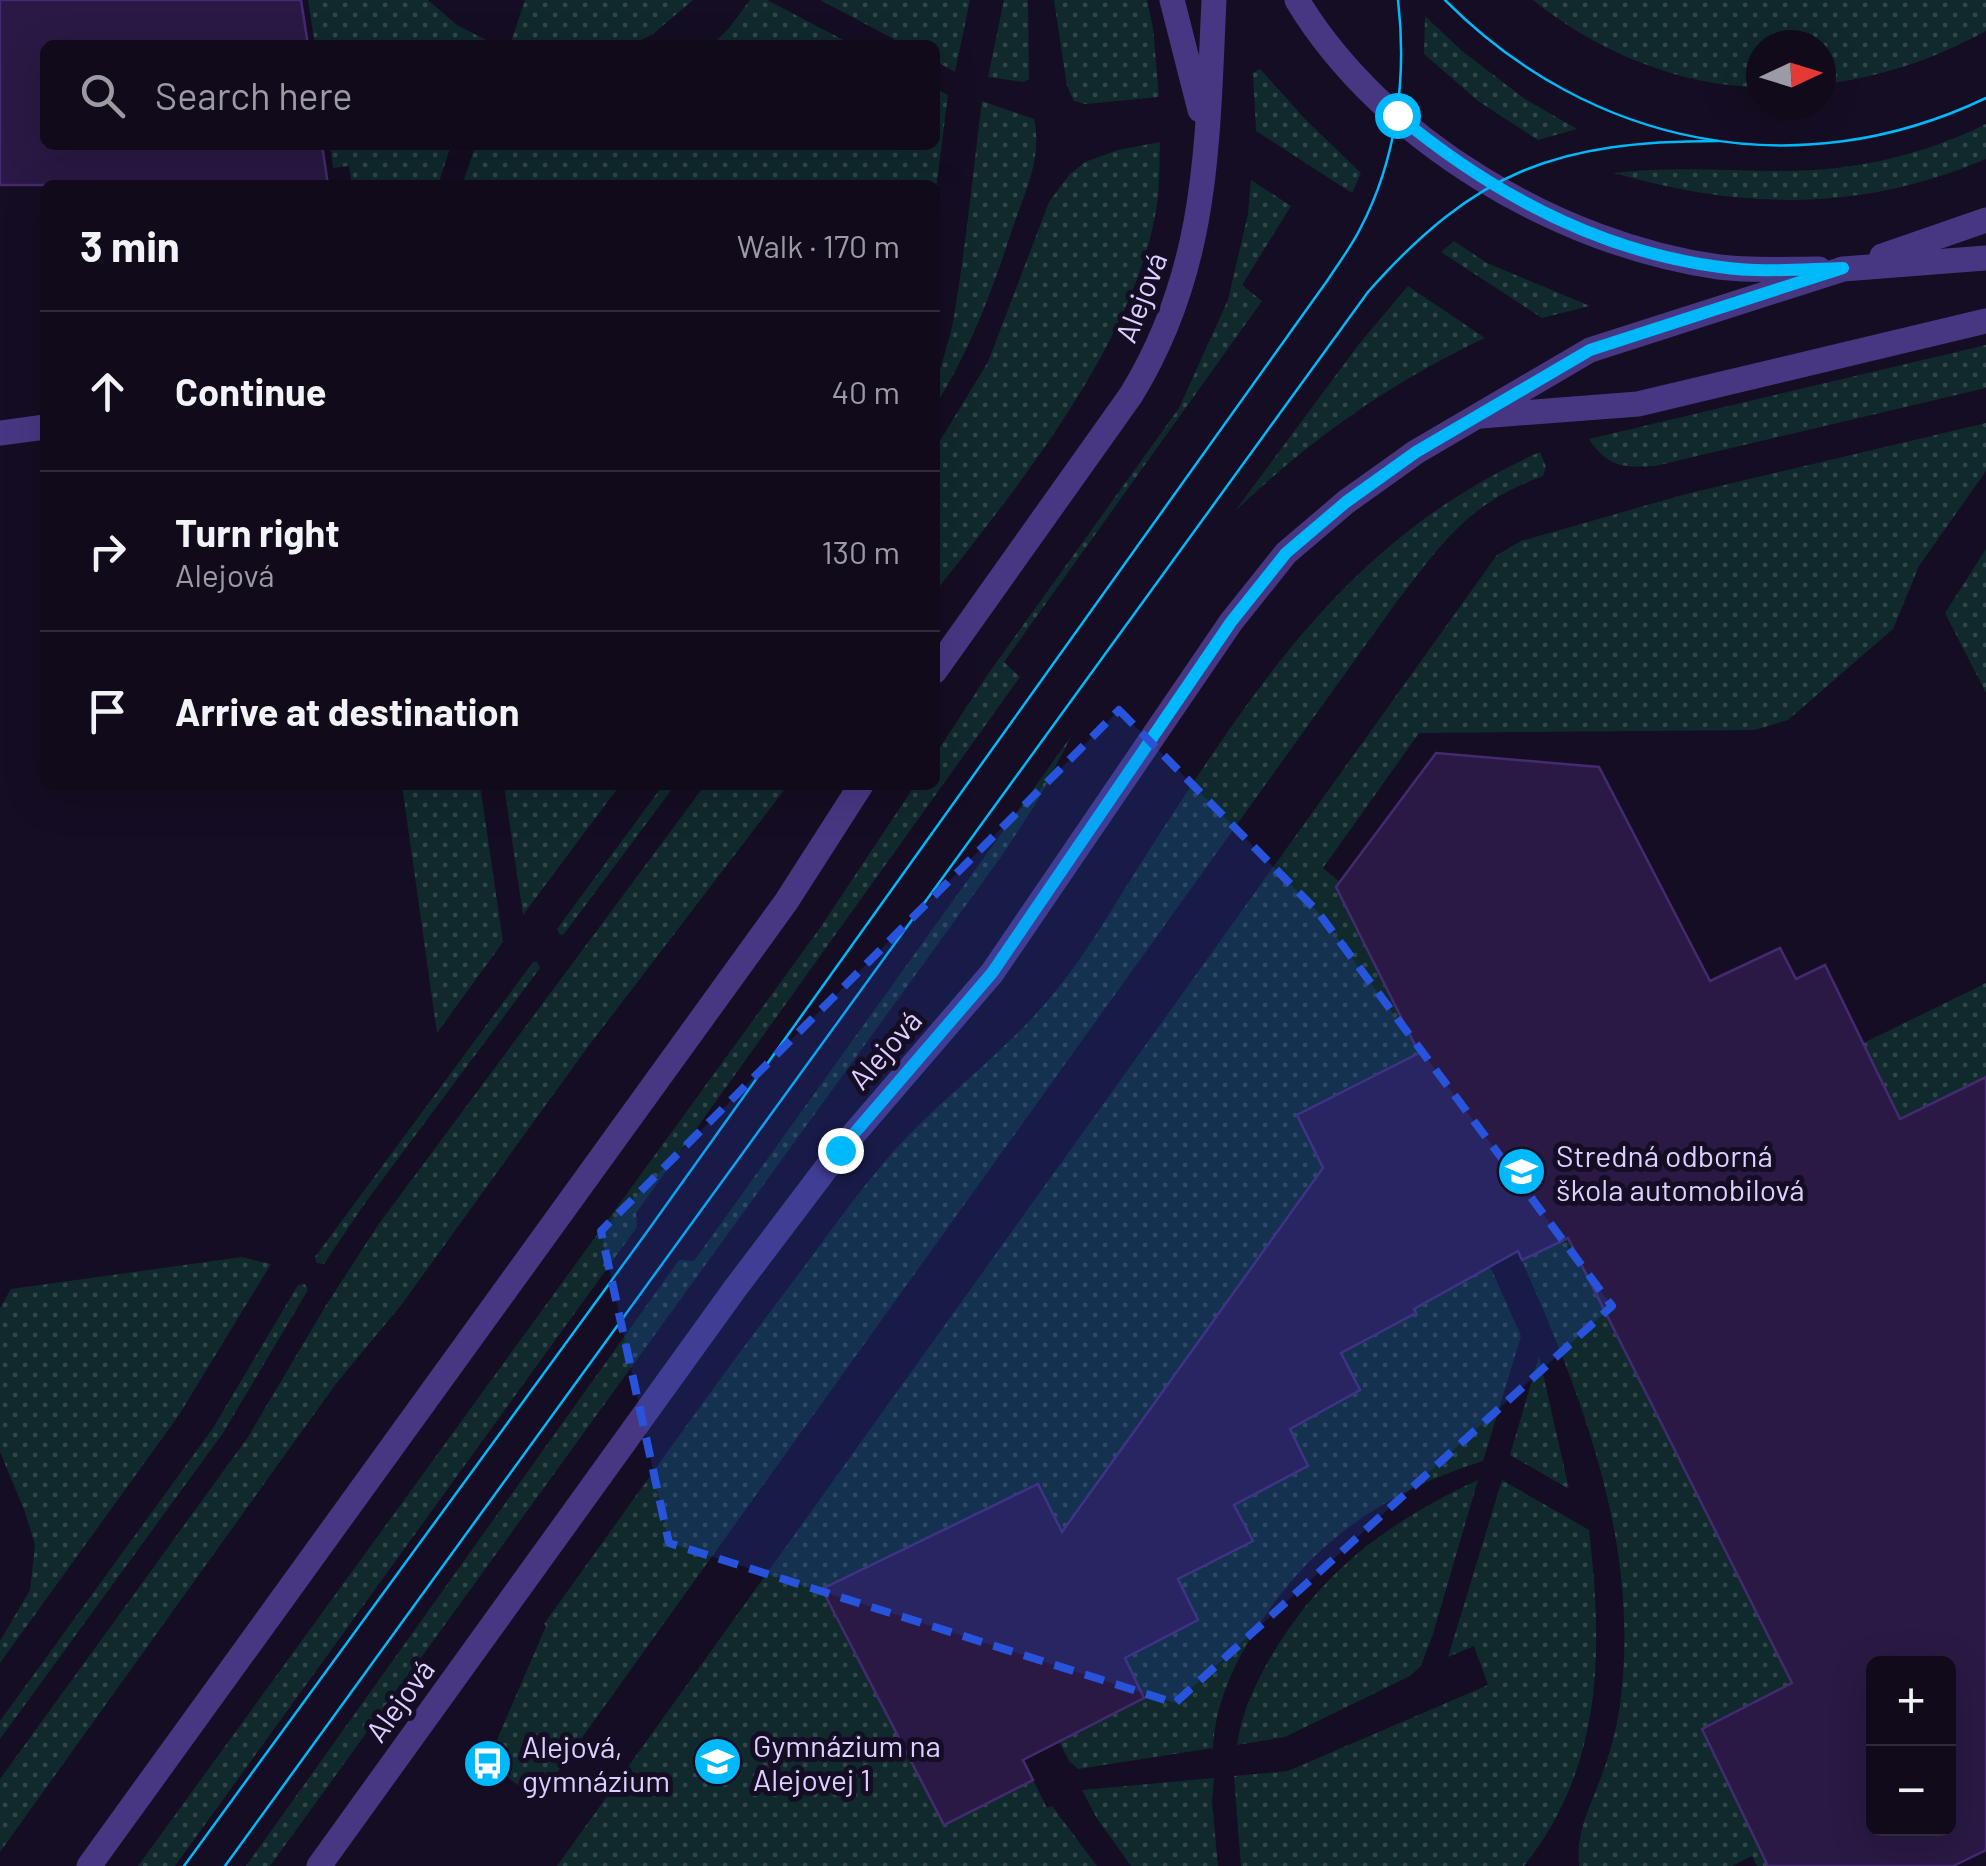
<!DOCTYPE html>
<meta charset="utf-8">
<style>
:root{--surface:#100a1a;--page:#1e1827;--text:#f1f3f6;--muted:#9c9aa2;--line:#302b39}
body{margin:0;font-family:Barlow,sans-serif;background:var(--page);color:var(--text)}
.controls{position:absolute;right:30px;bottom:30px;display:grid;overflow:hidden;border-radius:15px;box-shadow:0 10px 40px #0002}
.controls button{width:90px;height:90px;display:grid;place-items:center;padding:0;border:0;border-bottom:2px solid var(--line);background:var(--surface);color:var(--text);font:50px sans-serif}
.compass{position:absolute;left:1746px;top:30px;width:90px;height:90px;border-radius:50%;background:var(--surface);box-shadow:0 10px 40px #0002;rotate:86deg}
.stop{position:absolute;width:30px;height:30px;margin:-22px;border:8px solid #00b9fa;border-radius:50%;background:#fff}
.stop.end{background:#00b9fa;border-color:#fff;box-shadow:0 2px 10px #0008}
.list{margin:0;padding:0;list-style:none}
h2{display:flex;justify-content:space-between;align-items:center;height:130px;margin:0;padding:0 40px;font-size:42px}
h2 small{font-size:32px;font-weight:400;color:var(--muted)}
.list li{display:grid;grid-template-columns:65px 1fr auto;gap:30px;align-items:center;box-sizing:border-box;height:160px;padding:0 40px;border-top:2px solid var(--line)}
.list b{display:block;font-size:38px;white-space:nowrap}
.list p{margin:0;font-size:32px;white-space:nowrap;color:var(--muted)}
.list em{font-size:32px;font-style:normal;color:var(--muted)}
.icon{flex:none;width:55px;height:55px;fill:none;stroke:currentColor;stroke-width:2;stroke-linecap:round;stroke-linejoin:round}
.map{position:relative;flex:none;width:1986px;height:1866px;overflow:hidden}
.search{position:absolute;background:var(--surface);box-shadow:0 10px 40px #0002;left:40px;top:40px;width:900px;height:110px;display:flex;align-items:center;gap:25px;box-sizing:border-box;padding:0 35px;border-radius:15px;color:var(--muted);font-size:38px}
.panel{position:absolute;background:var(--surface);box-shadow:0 10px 40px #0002;left:40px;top:180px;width:900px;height:610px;border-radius:15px}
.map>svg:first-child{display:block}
.grass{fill:url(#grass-dots)}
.building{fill:#291944;stroke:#442b71;stroke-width:2.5;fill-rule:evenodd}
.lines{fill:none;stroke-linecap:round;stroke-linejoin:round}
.minor{stroke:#473783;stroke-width:25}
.tram{stroke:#00b9fa;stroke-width:2.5}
.route{stroke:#00b9fa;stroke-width:12}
.marked{fill:#2754da;fill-opacity:0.2;stroke:#2754da;stroke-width:8;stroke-dasharray:20 12;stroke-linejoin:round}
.labels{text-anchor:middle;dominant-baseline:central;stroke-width:10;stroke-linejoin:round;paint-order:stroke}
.street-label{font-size:30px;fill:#ddcfff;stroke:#150d23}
.poi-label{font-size:30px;fill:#ddcfff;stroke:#150d23;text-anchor:start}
</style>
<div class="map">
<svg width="1986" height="1866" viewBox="0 0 1986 1866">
<defs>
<pattern id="grass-dots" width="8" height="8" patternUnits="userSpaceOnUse" patternTransform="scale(2.5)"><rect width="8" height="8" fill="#10292d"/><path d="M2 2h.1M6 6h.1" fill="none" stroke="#32474c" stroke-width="1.8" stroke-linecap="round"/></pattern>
</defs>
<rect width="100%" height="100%" fill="#150d23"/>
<!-- grass -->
<g class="grass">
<path d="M308,0H428L457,25L486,40L484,45H315Z"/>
<path d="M525,0H693L653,34L631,45H510Z"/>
<path d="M750,0H767L853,45H712L729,28Z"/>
<path d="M820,0H970L955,72L935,61V45H905Z"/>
<path d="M1004,0H1028L1029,79L1024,82L988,77Z"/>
<path d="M1054,0H1147L1153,28L1159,97L1085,104L1074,101L1067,86Z"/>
<path d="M1533,0H1986V31C1930,61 1883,76 1821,85V45H1761V87C1681,87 1594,50 1533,0Z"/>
<path d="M1425,16L1462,51L1525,99L1577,129L1538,140L1478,101L1424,54Z"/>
<path d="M1260,69L1306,120L1361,173L1352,193L1256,131L1253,73Z"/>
<path d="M935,88L948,95L935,198V185H462L476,145H935Z"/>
<path d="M982,101L1034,119C1043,159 1024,193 1012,230C992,291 970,351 935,406C935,374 949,348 954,316C966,245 973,173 982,101Z"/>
<path d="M1986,124V159C1861,212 1743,210 1614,173C1671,166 1727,171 1784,171C1854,171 1923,155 1986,124Z"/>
<path d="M1160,142C1159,165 1160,189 1156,211C1133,344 1018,487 935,592V449L988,362L1049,202L1069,175L1085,162L1118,150Z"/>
<path d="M330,145H451L438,185H352L349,166L333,168Z"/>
<path d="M1251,180L1291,206L1242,285L1262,301L1004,662L1020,677L636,1213L637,1227L175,1866H138L820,928L915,785H935V755L988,674L1179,408L1228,300L1248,214Z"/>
<path d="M1454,241L1487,263L1590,306L1542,318L1441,252Z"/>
<path d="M1408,286L1485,338C1391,382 1311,439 1235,511L1359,344Z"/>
<path d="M1986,345V388L1655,466C1622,468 1608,467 1589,439Z"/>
<path d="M1986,423V471L1919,566L1893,629L1788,720L1755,730L1419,733L1323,868L1340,882L1446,1104L1414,1120L1387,1069L1297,1115L1323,1168L1062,1532L1037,1484L822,1589L943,1822L946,1824L1033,1780L1047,1808L1052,1806L1097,1866H557L1497,555L1521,541L1686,494Z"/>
<path d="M1540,452L1546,467L1543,476C1467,504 1443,542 1395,604L538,1799L487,1763L546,1626L544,1624C629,1506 713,1386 801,1271C828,1235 853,1199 882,1165C930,1107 993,1063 1043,1006C1084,960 1115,903 1148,852C1256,685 1352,535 1540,452Z"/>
<path d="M1986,549V693L1945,613Z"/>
<path d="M1072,735L1038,800L1003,854L270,1866H246L679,1260L694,1261Z"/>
<path d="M402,785H480L503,942L437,1033Z"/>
<path d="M504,785H620L523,915Z"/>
<path d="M663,785H675L564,934L560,935L557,929Z"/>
<path d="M705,785H788L587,1048L402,1304L335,1385L0,1852V1779L248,1437L325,1307L378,1225Z"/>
<path d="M533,962H537L540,968L365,1203L324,1264L317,1263L315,1257Z"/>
<path d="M1986,983V1077L1700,1218L1835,1057Z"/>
<path d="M1641,1201L1587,1277L1786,1672L1856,1638L1768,1866H1757L1752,1856L1732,1866H1579C1576,1834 1587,1814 1598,1785C1609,1758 1618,1726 1621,1696C1639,1543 1583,1398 1522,1261Z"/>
<path d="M1480,1244L1521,1336L1483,1461C1379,1494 1306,1546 1250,1639C1230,1672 1215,1709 1213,1748L1078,1769L1069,1761L1059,1742L1144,1698L1125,1658L1198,1620L1178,1579L1234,1505L1308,1467L1290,1429L1359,1390L1341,1353L1415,1314L1414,1309Z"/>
<path d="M242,1257L271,1264L179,1415L0,1663V1641L30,1590L35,1545L25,1512L0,1452V1308L11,1289Z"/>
<path d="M305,1284L308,1290L223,1433L0,1739V1721L213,1428L298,1285Z"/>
<path d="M1539,1356L1569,1489L1510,1455Z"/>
<path d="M1478,1480L1433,1634L1421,1666L1410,1676L1285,1737L1237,1745C1241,1714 1255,1685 1270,1658C1321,1571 1388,1522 1478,1480Z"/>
<path d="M1502,1480L1589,1530C1603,1651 1604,1765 1524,1866H1241L1234,1776L1288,1771L1488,1685L1474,1646L1448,1657Z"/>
<path d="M1214,1778L1212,1802L1218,1866H1131L1096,1817L1082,1790Z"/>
</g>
<!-- building -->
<g class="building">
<path d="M0,0H301L308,45H45V145H322L328,185H0Z"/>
<path d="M1436,753L1599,767L1710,981L1780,948L1796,979L1825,965L1900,1119L1986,1077V1850L1953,1866H1768L1702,1729L1792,1683L1568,1238L1522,1260L1518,1251L1414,1309L1416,1313L1341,1353L1360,1390L1290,1429L1308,1466L1234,1505L1253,1541L1178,1579L1198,1620L1125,1658L1144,1698L1023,1760L1033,1780L944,1825L822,1589L1038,1484L1062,1532L1323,1168L1297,1115L1419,1053L1336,887ZM1874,1664H1948V1828H1874Z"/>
</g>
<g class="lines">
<!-- minor -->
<g class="minor">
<path d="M1172,0L1200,110"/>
<path d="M1297,0C1381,140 1560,245 1719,267C1752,271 1786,269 1819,269"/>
<path d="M1882,256L1986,220"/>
<path d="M1481,416L1638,404L1986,321"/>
<path d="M0,433L45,427"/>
<path d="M935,671L1131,395C1209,268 1207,144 1214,0"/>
<path d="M89,1866L786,902L861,785"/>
<path d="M319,1866L734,1290L840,1150L992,973L1231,622L1286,553L1346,502L1416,452L1590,350L1843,269L1986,258"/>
</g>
<!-- tram -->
<g class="tram">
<path d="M1445,0C1591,147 1798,188 1986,98"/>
<path d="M184,1866L644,1236L1327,281C1338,264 1351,247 1360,229C1397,159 1407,77 1398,0"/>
<path d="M225,1866L1368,292C1476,170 1557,141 1718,141"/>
</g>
</g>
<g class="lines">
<!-- route -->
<path class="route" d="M840,1150L992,973L1231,622L1286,553L1346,502L1416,452L1590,350L1843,268C1802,269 1760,273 1720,267C1597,251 1491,193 1397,115"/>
</g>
<!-- marked area -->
<path class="marked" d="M1119,710L1317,911L1612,1306L1175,1703L669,1543L601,1231Z"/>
<!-- icons -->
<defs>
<symbol id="school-disc" viewBox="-11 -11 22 22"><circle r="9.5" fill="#00b9fa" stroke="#150d23"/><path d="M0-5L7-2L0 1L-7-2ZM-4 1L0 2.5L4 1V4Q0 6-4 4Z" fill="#fff"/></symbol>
<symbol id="bus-disc" viewBox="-11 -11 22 22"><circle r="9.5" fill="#00b9fa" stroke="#150d23"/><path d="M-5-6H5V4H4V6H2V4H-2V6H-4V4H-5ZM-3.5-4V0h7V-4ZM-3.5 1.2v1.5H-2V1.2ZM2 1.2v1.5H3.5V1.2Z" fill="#fff"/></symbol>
</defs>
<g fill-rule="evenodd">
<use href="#school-disc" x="1494" y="1144" width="55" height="55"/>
<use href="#school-disc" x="690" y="1734" width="55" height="55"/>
<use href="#bus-disc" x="460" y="1736" width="55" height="55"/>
</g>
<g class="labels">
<!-- street labels -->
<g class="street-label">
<text transform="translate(1140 297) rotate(-69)">Alejová</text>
<text transform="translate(884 1049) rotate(-49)">Alejová</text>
<text transform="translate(399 1700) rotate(-54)">Alejová</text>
</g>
<!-- poi labels -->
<g class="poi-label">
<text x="1556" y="1155">Stredná odborná<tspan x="1556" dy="34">škola automobilová</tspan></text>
<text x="753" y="1745">Gymnázium na<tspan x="753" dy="34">Alejovej 1</tspan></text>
<text x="522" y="1746">Alejová,<tspan x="522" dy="34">gymnázium</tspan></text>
</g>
</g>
</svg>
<div class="controls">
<button>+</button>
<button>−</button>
</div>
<svg class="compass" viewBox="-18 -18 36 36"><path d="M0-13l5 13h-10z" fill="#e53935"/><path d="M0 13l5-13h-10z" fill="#9c9aa2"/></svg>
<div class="stop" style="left:1397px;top:115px"></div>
<div class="stop end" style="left:840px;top:1150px"></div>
<div class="search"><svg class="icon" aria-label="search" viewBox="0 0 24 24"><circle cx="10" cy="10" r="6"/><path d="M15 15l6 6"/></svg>Search here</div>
<section class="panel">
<h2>3 min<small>Walk · 170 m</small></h2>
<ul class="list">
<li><svg class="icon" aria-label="ahead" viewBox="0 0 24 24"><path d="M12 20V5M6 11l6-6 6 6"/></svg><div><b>Continue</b></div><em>40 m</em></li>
<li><svg class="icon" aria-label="right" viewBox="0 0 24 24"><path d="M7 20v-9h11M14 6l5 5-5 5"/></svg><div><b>Turn right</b><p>Alejová</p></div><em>130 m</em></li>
<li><svg class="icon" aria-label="arrive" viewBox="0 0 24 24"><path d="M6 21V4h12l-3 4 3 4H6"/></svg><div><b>Arrive at destination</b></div></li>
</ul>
</section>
</div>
